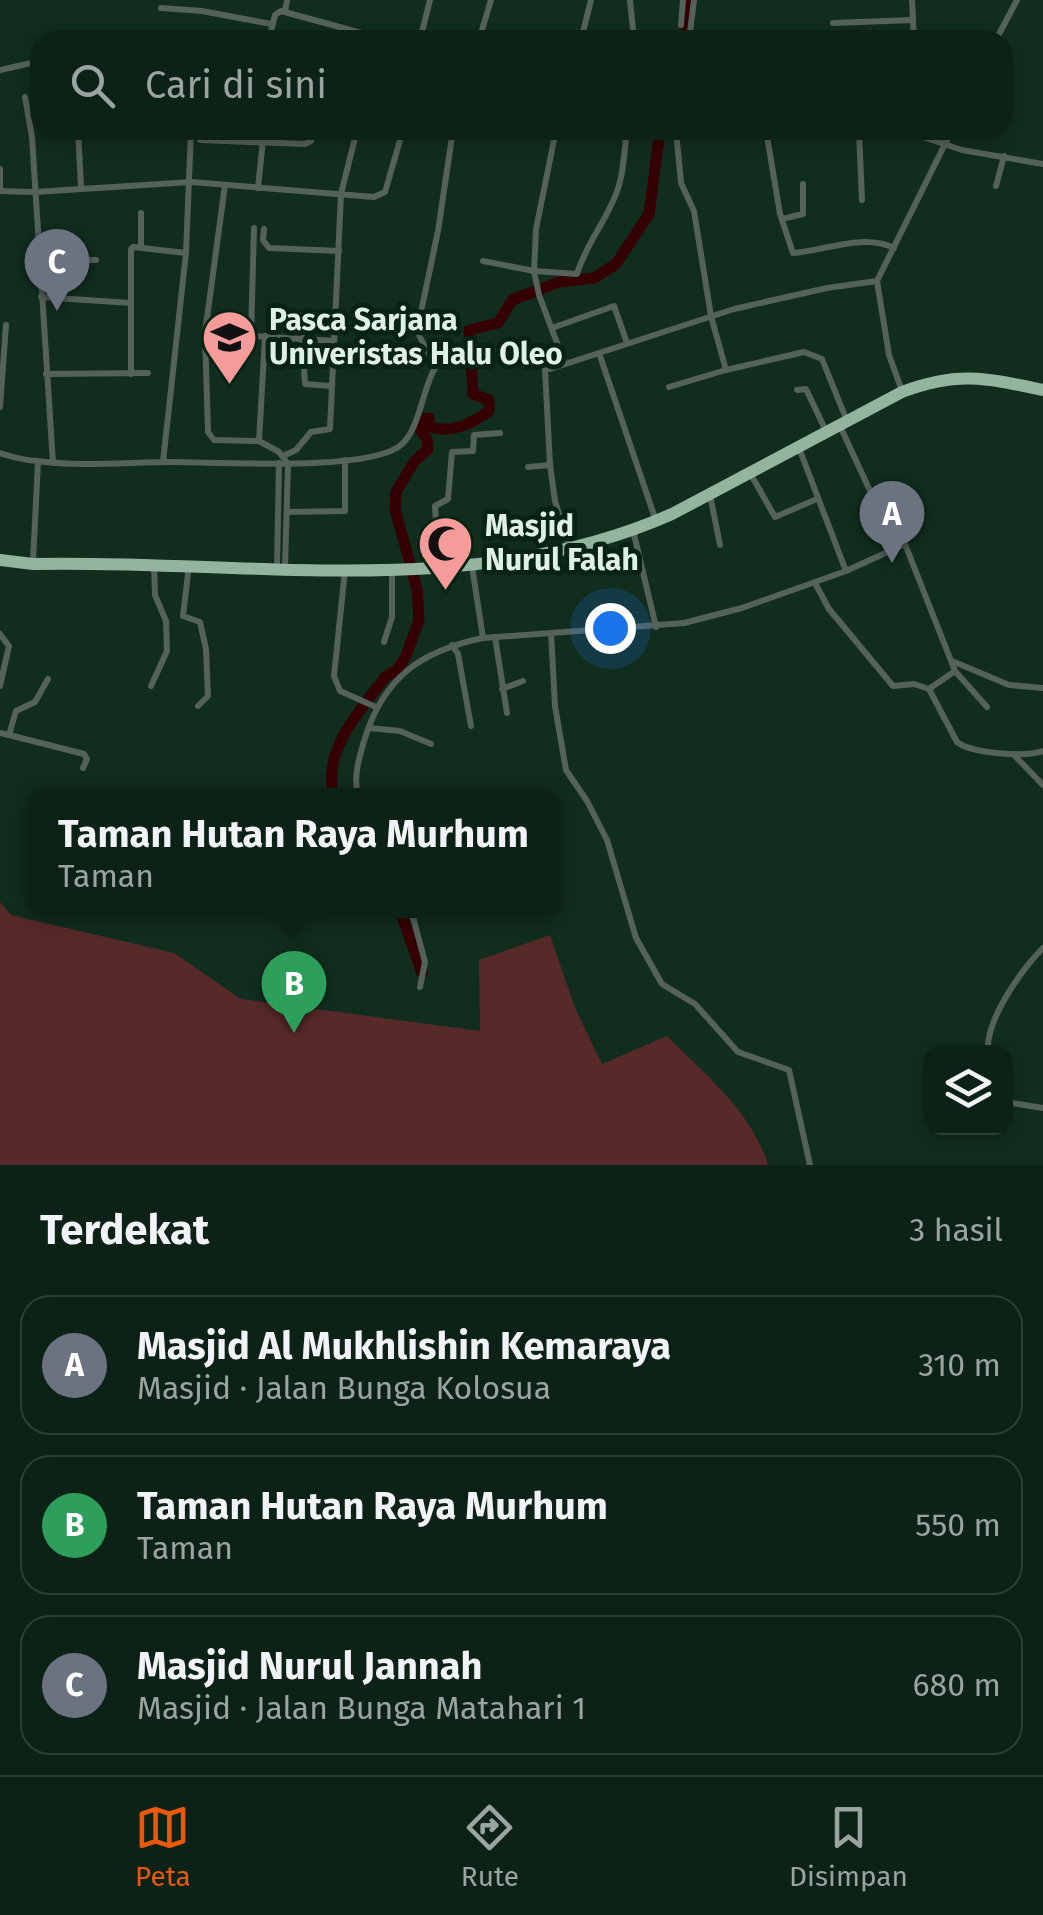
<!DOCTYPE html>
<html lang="id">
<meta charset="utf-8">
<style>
:root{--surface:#0d2216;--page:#162a1f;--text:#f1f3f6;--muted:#9aa4a1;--line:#2d3f35;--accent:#ea580c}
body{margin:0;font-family:"Fira Sans",sans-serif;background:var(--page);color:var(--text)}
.controls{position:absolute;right:30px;bottom:30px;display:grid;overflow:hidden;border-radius:20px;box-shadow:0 5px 15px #0003}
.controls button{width:90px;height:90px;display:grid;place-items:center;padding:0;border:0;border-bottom:2px solid var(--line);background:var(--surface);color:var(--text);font:50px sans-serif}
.you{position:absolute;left:610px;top:628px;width:35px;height:35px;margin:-25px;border:8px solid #fff;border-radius:50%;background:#1a73e8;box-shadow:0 0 0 15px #1a73e833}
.badge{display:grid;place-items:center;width:65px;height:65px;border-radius:50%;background:var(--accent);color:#fff;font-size:32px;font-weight:700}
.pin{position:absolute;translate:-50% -82px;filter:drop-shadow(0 2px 5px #0008)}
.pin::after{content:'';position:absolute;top:52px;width:35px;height:30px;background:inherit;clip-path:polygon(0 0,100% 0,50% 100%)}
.popup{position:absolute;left:26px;top:788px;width:535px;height:130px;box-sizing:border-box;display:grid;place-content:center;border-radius:20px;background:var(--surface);filter:drop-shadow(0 2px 8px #0005);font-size:32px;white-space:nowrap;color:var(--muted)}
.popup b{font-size:38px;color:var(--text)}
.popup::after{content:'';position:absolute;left:50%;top:100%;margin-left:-20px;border:20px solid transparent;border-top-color:var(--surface)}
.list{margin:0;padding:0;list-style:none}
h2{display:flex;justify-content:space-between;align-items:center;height:130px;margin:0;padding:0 40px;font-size:42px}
h2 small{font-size:32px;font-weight:400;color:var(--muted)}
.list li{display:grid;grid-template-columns:65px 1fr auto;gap:30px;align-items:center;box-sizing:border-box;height:140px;margin:0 20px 20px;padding:0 20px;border:2px solid var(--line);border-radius:30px}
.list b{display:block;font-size:38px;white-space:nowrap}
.list p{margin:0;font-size:32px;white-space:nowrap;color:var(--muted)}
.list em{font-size:32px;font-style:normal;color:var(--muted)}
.icon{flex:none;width:55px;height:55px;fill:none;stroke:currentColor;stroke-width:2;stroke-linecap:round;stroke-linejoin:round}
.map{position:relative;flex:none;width:1043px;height:1165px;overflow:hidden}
.search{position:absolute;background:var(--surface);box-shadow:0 5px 15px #0003;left:30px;right:30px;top:30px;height:110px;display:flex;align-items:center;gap:25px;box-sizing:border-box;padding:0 35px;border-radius:30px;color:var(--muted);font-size:38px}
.sheet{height:610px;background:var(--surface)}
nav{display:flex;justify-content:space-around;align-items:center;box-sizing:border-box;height:140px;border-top:2px solid var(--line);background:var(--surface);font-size:28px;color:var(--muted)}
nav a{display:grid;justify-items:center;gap:5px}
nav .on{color:var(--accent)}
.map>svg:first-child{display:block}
.green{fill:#572929}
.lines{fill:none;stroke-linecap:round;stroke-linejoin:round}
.river{stroke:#350004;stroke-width:11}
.street{stroke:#55625a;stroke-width:6}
.highway{stroke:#94b4a0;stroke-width:12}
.labels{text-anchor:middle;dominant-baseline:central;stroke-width:10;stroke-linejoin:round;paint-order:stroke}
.poi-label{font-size:30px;font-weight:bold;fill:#e0f0e5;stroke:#072314;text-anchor:start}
</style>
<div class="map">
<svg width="1043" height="1165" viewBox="0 0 1043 1165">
<rect width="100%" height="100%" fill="#112d1e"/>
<!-- green -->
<path class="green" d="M0,902L11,915L174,953L241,999L480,1031L479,960L550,935L575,1008L602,1064L667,1036C705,1074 752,1112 768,1165H0Z"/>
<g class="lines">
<!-- river -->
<g class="river">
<path d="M685,40L689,0"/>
<path d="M334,796C321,751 362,708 386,676L397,670L406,656L419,620L417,589L395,509L396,492L414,462L428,449L427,439L419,428L421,419L429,418V426C449,435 473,423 489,411V400L473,394L469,330L498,323L512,300L559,282L594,278L616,264L649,214L660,130"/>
<path d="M400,910L422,973"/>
</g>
<!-- street -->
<g class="street">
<path d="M630,0L634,40"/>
<path d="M912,0L914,40"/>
<path d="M161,8L202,11L271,24"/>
<path d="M285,11L287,0"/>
<path d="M833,23L913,20"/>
<path d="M681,25L683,0"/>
<path d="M269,40L275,15L281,11L387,40"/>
<path d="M420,40L430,0"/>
<path d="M479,40L491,0"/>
<path d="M581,40L591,0"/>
<path d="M689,40L694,0"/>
<path d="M996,40L1017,0"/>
<path d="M0,70L40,61"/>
<path d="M25,97L32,137L53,463"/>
<path d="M78,130L81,187"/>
<path d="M556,130L536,229L534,271L539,295L565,364"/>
<path d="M676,130L681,183L694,211L711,316L726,370L804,352L822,359L847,421"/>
<path d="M766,130L780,214L793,253C824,251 863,233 894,248"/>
<path d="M859,130L862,200"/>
<path d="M886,130L917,135L962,150L1043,164"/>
<path d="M200,140L305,144L311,141L315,130"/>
<path d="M0,169V189"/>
<path d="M225,185L205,333L208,432L214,440L259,441"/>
<path d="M996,186L1004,156"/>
<path d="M258,188L264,130"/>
<path d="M0,191L35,192L191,182L374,197L385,192L403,130"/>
<path d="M782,219L803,214V184"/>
<path d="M264,229L263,240L269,248L339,251"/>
<path d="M141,247V213"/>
<path d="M38,259L96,260"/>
<path d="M483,261L534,271L577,274C586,244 605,223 616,194C624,174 624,151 627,130"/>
<path d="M877,281L952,130"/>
<path d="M877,281L889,355L902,391"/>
<path d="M41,297L131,303"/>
<path d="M552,328L614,306L627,343"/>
<path d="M205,333L334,341"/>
<path d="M251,335L254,228"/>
<path d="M265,336L259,441L279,452L288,464L285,568"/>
<path d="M302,337L305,384L331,386"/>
<path d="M599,353L656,521"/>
<path d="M435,367L417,331L438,231L453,130"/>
<path d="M545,369L550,465"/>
<path d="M46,374L148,373"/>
<path d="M131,374V249L133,247L186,253"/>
<path d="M669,387L726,370"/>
<path d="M797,390L806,389L826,431"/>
<path d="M0,407L6,325"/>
<path d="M840,426L878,508L905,544L955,671L929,689L957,742C973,754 1025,757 1043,751"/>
<path d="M799,448L846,571L905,544"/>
<path d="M0,453C12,457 24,460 37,461C82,467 129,462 174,462C220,462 369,472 401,445C425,424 421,371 449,352L501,351L550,369L734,309L827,288L877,281"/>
<path d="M283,456L296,450L311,432L330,429L341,194L357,130"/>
<path d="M163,462L186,253L191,130"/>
<path d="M528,467L550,465L555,501L569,547"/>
<path d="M750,473L775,517L817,499"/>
<path d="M710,495L720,545"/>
<path d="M287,512L345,511V460"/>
<path d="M633,530L656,627"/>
<path d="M33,562L38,462"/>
<path d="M189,565L183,616L200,622L206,649L208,696L198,706"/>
<path d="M439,566L435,506L448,499L452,452L473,451L474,435L500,433"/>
<path d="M277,567L279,463"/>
<path d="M345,570L334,676L340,691L376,707"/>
<path d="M815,583L829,609L893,686L914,684L929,689"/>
<path d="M551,633L555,706L566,770L587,801L607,840L636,938L662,984L695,1004L738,1052L789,1070L810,1165"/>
<path d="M0,634L9,646L0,686"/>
<path d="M495,637L507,713"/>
<path d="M483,638L684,623L742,608L846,571"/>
<path d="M384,642L392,617V570"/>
<path d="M452,645L458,654L471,726"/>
<path d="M952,661L1009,685L1043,688"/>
<path d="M955,671L987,707"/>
<path d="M151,686L167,651L166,621L155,595L154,565"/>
<path d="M502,689L523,681"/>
<path d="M369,728L400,731L431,744"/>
<path d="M0,733L9,735L16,711L35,702L48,679"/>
<path d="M9,735L84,754L87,759L83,768"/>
<path d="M1014,755L1043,785"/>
<path d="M358,796C353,778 359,758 364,741C383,678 420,651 483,638L472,566"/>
<path d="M411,910L425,962L420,987"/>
<path d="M988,1052C985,1021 1021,970 1043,948"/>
<path d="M1006,1102L1043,1108"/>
</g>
<!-- highway -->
<path class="highway" d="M0,560L33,564C244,559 472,603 672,514L902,392C958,371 986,378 1043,390"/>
</g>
<!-- icons -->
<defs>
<symbol id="university-pin" viewBox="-11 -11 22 30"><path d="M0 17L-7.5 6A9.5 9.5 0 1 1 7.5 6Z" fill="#f59b99" stroke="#072314"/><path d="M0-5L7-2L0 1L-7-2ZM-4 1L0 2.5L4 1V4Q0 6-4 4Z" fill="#111"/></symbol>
<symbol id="mosque-pin" viewBox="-11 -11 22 30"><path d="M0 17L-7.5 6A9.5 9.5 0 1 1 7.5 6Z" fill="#f59b99" stroke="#072314"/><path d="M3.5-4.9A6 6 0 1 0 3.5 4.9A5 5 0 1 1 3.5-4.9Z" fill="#111"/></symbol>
</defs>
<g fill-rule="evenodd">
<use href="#university-pin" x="198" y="306" width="63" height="86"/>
<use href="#mosque-pin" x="414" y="512" width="63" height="86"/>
</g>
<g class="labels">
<!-- poi labels -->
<g class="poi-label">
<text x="269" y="320">Pasca Sarjana<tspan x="269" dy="34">Univeristas Halu Oleo</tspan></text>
<text x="485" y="526">Masjid<tspan x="485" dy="34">Nurul Falah</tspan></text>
</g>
</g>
</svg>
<div class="controls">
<button><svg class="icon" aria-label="layers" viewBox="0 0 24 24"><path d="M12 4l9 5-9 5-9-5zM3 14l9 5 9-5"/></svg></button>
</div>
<div class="you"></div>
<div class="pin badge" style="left:892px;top:563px;background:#6b7280">A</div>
<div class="pin badge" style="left:294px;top:1033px;background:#2e9e5b">B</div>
<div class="popup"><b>Taman Hutan Raya Murhum</b>Taman</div>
<div class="pin badge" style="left:57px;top:311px;background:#6b7280">C</div>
<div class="search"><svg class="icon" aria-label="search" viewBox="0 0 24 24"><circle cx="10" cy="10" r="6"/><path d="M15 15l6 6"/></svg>Cari di sini</div>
</div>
<section class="sheet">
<h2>Terdekat<small>3 hasil</small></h2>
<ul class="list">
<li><span class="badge" style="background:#6b7280">A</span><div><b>Masjid Al Mukhlishin Kemaraya</b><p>Masjid · Jalan Bunga Kolosua</p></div><em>310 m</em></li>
<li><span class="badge" style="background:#2e9e5b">B</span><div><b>Taman Hutan Raya Murhum</b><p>Taman</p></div><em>550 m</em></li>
<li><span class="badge" style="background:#6b7280">C</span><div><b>Masjid Nurul Jannah</b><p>Masjid · Jalan Bunga Matahari 1</p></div><em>680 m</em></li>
</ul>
</section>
<nav>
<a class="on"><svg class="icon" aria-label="map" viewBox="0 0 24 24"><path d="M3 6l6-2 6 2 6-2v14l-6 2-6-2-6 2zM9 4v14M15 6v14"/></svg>Peta</a>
<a><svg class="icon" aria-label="directions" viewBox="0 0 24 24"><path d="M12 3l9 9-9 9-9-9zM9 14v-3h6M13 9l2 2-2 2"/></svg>Rute</a>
<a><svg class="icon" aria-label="saved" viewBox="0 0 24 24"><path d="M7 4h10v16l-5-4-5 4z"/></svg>Disimpan</a>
</nav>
